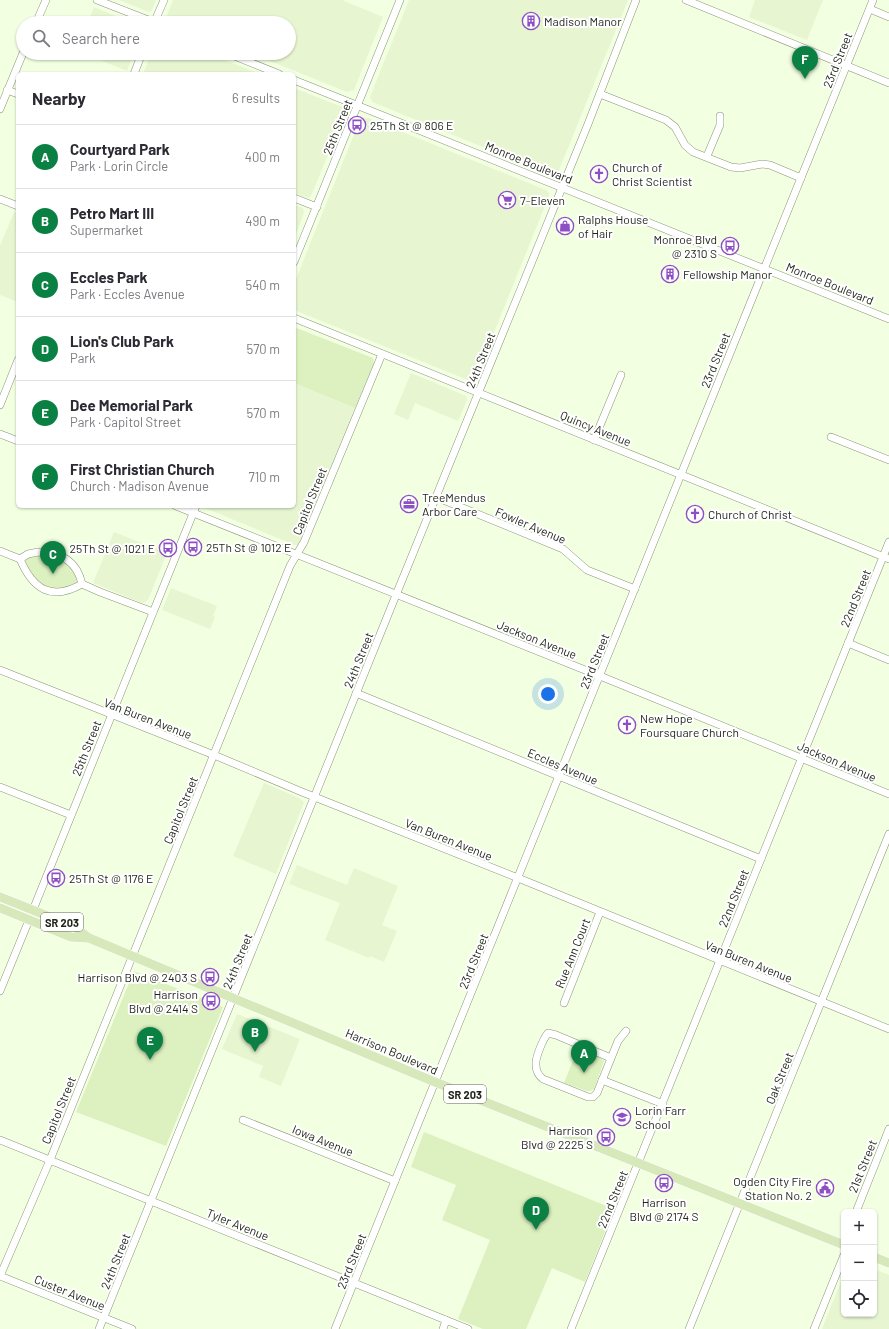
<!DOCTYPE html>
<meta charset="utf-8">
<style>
:root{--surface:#fff;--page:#f2f2f3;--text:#2b2b33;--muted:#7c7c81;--line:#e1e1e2;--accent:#0b8043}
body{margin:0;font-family:Barlow,sans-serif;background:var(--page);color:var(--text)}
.controls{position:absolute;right:12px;bottom:12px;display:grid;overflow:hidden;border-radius:6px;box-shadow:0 1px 3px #0004}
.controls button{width:36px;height:36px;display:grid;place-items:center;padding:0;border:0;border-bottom:1px solid var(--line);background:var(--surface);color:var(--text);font:20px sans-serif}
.you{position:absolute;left:548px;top:694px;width:14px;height:14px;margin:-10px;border:3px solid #fff;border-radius:50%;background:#1a73e8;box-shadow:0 0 0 6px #1a73e833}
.badge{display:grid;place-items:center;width:26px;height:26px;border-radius:50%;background:var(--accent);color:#fff;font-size:13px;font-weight:700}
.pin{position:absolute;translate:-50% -33px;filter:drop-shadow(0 1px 2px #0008)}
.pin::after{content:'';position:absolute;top:21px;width:14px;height:12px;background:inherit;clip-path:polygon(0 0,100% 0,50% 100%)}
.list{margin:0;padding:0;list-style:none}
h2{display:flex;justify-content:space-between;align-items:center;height:52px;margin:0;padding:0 16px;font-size:17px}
h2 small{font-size:13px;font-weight:400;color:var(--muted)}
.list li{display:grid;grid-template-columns:26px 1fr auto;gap:12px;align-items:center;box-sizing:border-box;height:64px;padding:0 16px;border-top:1px solid var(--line)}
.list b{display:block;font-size:15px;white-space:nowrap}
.list p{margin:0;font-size:13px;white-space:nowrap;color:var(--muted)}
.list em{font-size:13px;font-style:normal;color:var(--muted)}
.icon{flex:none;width:22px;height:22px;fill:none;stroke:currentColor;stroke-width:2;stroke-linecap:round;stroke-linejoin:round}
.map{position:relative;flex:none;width:889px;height:1329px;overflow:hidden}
.search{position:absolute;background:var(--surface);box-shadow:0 1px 3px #0004;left:16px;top:16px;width:280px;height:44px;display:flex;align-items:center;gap:10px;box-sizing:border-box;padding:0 14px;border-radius:22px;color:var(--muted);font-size:15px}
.panel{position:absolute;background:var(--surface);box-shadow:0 1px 3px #0004;left:16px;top:72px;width:280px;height:436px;border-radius:6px}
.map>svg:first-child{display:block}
.built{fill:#e7f6d1}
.green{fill:#ddf1c0}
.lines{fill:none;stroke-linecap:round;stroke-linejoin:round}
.minor-casing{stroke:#8b967b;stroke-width:8}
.major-casing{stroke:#fff;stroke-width:10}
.minor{stroke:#fff;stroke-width:7}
.major{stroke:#d7e8bb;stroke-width:9}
.labels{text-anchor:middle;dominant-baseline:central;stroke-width:4;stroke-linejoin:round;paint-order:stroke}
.shield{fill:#fff;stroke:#62655d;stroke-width:1}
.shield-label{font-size:11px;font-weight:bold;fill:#1f2318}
.poi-label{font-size:12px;fill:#1f2318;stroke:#fff;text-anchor:start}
.street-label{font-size:12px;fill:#1f2318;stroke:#fff}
</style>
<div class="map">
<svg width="889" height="1329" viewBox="0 0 889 1329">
<rect width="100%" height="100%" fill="#f2ffe1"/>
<!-- built -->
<g class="built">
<path d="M119,0H156L152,10L149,12Z"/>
<path d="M173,0H344V1L383,17L354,90L347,92L250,53H289V23H176L166,18Z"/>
<path d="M409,0H628L557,175L554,176L372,102L370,97Z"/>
<path d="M755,0H823L807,40L749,17Z"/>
<path d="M94,7L120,18L133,23H88Z"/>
<path d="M83,53H134L127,71Z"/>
<path d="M151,53H208L260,74H143Z"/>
<path d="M294,88L342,107L344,112V116L311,196L308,198L294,193Z"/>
<path d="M363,118H368L546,190L549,193V196L476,377L472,380H468L294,310V284L359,122Z"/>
<path d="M294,205L303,208L304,213L294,239Z"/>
<path d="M14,212L18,213V302L0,295V246Z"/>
<path d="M411,373L466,396L467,400L458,421L415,403L408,420L394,414Z"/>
<path d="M294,383L355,408L299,545L297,546L205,508L204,506H294Z"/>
<path d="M114,532L167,553L148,600L145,602L142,603L93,583Z"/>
<path d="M171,588L217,606L213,616L215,617L210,629L162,610Z"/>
<path d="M264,783L299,798L304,802L276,874L233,856Z"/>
<path d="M297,865L347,885L354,868L398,886L382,925L397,931L384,962L370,956L369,958L325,940L340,903L289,884Z"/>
<path d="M237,1014L300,1039L281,1086L259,1077L263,1066L222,1049Z"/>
<path d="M874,1269L889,1275V1329H822L844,1274V1314H874Z"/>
</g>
<!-- green -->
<g class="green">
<path d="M294,327L373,358L374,363L355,408L294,383Z"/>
<path d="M41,555C53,556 67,559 74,571C76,574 77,579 78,583C63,594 39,588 30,572C28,568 25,565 26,560L28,557Z"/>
<path d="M134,971L223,1007L166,1146L76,1112Z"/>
<path d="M578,1048L601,1058L604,1061L594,1089L590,1091H587L564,1083Z"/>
<path d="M424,1132L614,1209L585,1282L552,1268L526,1329H483L458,1319L490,1240L442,1220L456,1185L411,1167Z"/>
</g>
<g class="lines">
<defs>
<g id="minor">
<path d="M97,0L156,23"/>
<path d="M686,0L889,83"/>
<path d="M870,9L889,17"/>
<path d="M36,23L46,0"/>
<path d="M154,23L164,0"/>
<path d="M227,53L279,74"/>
<path d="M134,74L142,53"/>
<path d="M294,80L889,319"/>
<path d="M7,90L18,94"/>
<path d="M600,94L666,120L675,127L685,145L693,152L731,167L740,168L762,164L770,165L801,178"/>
<path d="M0,109L23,53"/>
<path d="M707,156L720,125V116"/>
<path d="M294,198L317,207"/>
<path d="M0,199L18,206"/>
<path d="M294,262L400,0"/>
<path d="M294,318L889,559"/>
<path d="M0,405L18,360"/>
<path d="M0,434L18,441"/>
<path d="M831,437L889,460"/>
<path d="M594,440L621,375"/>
<path d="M436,497L563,549L587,570L635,589"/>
<path d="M176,506L600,676L889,794"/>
<path d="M0,551L20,559"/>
<path d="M38,552C61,552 77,561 82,584C52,601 33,590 20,559L28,554Z"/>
<path d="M82,584L100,592L153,612"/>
<path d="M848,643L889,660"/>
<path d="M0,670L214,755L302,792L518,878L889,1029"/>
<path d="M356,693L761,859"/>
<path d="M0,787L71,815"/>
<path d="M33,910L196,506"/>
<path d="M0,991L29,920"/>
<path d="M564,1003L600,912"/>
<path d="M611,1058L556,1035L548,1033C543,1039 535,1058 536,1065C536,1071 539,1076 543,1079L588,1097H593L597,1093L618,1041L626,1031"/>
<path d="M602,1080L663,1104"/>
<path d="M243,1120L395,1181"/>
<path d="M0,1140L468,1329"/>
<path d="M856,1212L889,1129"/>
<path d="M99,1329L396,595L588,124L636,0"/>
<path d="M132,1329L0,1276L50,1160L290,566L304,542L382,354"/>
<path d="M335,1329L873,0"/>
<path d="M443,1329L446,1320"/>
<path d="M571,1329L889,542"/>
<path d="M689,1329L889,834"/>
<path d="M814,1329L844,1255"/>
</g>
<g id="major">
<path d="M0,897L75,927L89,938L435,1082L844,1245"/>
<path d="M0,908L71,937L89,938"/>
<path d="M874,1257L889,1263"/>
</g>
</defs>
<!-- minor casing -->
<use href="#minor" class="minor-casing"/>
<!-- major casing -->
<use href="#major" class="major-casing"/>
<!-- minor -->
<use href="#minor" class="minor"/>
<!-- major -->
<use href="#major" class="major"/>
</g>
<!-- icons -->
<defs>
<symbol id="building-ring" viewBox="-11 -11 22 22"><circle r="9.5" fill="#fff" stroke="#8e4fc5" stroke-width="1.5"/><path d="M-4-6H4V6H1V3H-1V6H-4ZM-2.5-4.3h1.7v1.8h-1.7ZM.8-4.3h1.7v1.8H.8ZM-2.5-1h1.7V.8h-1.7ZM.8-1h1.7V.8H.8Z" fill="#8e4fc5"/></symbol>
<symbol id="bus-ring" viewBox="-11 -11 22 22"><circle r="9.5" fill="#fff" stroke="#8e4fc5" stroke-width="1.5"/><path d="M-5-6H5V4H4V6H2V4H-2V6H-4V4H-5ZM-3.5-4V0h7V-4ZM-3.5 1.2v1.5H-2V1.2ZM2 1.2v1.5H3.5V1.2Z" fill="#8e4fc5"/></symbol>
<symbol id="church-ring" viewBox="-11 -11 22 22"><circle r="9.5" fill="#fff" stroke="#8e4fc5" stroke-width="1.5"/><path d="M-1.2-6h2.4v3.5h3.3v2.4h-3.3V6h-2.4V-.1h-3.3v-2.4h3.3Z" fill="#8e4fc5"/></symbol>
<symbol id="supermarket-ring" viewBox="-11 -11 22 22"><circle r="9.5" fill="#fff" stroke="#8e4fc5" stroke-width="1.5"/><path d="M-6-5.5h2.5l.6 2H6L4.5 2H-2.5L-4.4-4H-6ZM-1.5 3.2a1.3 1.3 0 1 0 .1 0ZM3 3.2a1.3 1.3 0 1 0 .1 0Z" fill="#8e4fc5"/></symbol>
<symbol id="shop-ring" viewBox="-11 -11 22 22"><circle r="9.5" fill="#fff" stroke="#8e4fc5" stroke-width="1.5"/><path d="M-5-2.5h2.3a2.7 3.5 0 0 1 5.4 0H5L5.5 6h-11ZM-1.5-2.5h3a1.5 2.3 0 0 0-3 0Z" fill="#8e4fc5"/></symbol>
<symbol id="office-ring" viewBox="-11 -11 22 22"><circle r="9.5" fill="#fff" stroke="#8e4fc5" stroke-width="1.5"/><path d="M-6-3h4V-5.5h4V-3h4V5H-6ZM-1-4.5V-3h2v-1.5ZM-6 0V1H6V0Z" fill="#8e4fc5"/></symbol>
<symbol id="school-ring" viewBox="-11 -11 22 22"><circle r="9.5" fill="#fff" stroke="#8e4fc5" stroke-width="1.5"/><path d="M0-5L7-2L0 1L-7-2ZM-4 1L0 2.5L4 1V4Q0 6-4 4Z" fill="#8e4fc5"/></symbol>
<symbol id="civic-ring" viewBox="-11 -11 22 22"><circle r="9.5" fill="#fff" stroke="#8e4fc5" stroke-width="1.5"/><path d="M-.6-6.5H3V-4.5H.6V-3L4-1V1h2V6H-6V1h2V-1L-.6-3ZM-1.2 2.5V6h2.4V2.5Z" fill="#8e4fc5"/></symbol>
</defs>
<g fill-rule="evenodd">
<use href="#building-ring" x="521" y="11" width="20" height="20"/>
<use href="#bus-ring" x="347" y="115" width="20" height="20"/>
<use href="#church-ring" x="589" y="164" width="20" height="20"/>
<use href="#supermarket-ring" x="497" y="190" width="20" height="20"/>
<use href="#shop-ring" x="555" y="216" width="20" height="20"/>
<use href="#bus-ring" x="720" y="236" width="20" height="20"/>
<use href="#building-ring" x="660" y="264" width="20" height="20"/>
<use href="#office-ring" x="399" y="494" width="20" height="20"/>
<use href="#church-ring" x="685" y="504" width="20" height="20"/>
<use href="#bus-ring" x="183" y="537" width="20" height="20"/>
<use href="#bus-ring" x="158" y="538" width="20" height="20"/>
<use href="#church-ring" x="617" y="715" width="20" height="20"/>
<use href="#bus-ring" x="46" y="868" width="20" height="20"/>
<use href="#bus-ring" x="200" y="967" width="20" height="20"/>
<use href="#bus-ring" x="201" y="991" width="20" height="20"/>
<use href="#school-ring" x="612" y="1107" width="20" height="20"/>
<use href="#bus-ring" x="596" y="1127" width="20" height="20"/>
<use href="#bus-ring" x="654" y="1173" width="20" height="20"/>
<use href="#civic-ring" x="815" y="1178" width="20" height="20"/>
</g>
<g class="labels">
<!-- shield labels -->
<g class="shield">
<rect x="41" y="913" width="42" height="18" rx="3"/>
<rect x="444" y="1085" width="42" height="18" rx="3"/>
</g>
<g class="shield-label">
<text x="62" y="922">SR 203</text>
<text x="465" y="1094">SR 203</text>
</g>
<!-- poi labels -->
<g class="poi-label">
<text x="544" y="21">Madison Manor</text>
<text x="370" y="125">25Th St @ 806 E</text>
<text x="612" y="167">Church of<tspan x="612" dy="14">Christ Scientist</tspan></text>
<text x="520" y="200">7-Eleven</text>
<text x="578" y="219">Ralphs House<tspan x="578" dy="14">of Hair</tspan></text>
<text x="717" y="239" text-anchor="end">Monroe Blvd<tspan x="717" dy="14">@ 2310 S</tspan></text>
<text x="683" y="274">Fellowship Manor</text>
<text x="422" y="497">TreeMendus<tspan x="422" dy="14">Arbor Care</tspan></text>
<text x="708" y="514">Church of Christ</text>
<text x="206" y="547">25Th St @ 1012 E</text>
<text x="155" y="548" text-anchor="end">25Th St @ 1021 E</text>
<text x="640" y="718">New Hope<tspan x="640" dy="14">Foursquare Church</tspan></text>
<text x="69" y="878">25Th St @ 1176 E</text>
<text x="197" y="977" text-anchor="end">Harrison Blvd @ 2403 S</text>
<text x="198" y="994" text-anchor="end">Harrison<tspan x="198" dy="14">Blvd @ 2414 S</tspan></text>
<text x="635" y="1110">Lorin Farr<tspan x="635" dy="14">School</tspan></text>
<text x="593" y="1130" text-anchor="end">Harrison<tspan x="593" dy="14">Blvd @ 2225 S</tspan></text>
<text x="812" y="1181" text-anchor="end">Ogden City Fire<tspan x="812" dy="14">Station No. 2</tspan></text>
<text x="664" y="1202" text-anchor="middle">Harrison<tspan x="664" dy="14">Blvd @ 2174 S</tspan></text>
</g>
<!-- street labels -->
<g class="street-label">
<text transform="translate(837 60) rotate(-68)">23rd Street</text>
<text transform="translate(337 127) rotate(-68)">25th Street</text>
<text transform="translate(529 162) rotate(22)">Monroe Boulevard</text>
<text transform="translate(830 283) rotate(22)">Monroe Boulevard</text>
<text transform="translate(480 360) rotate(-68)">24th Street</text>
<text transform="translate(715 360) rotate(-68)">23rd Street</text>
<text transform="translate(596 428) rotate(22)">Quincy Avenue</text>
<text transform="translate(309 501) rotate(-68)">Capitol Street</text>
<text transform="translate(531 525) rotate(23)">Fowler Avenue</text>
<text transform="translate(855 598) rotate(-68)">22nd Street</text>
<text transform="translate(537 639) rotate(22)">Jackson Avenue</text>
<text transform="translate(358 660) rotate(-68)">24th Street</text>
<text transform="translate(594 661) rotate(-68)">23rd Street</text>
<text transform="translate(148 718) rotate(21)">Van Buren Avenue</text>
<text transform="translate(86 748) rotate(-68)">25th Street</text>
<text transform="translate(837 761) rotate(23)">Jackson Avenue</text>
<text transform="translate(563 766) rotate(23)">Eccles Avenue</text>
<text transform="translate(180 810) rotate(-68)">Capitol Street</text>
<text transform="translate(449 839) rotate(22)">Van Buren Avenue</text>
<text transform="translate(733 898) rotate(-68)">22nd Street</text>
<text transform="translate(572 953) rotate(-68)">Rue Ann Court</text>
<text transform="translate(237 961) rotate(-68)">24th Street</text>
<text transform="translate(473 961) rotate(-68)">23rd Street</text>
<text transform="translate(749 961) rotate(22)">Van Buren Avenue</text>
<text transform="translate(392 1051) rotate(23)">Harrison Boulevard</text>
<text transform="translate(779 1078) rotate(-68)">Oak Street</text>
<text transform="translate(58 1110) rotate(-68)">Capitol Street</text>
<text transform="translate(323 1140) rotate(22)">Iowa Avenue</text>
<text transform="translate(862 1166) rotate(-68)">21st Street</text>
<text transform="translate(612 1199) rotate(-68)">22nd Street</text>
<text transform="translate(238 1224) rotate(22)">Tyler Avenue</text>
<text transform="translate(115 1261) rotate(-68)">24th Street</text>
<text transform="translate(351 1261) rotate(-68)">23rd Street</text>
<text transform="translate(70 1292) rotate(22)">Custer Avenue</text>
</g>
</g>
</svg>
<div class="controls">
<button>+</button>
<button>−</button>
<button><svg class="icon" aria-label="locate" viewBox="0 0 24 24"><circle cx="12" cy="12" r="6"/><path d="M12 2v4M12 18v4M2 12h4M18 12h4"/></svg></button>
</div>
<div class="you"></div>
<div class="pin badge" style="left:584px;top:1073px">A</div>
<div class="pin badge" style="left:255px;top:1052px">B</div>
<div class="pin badge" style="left:53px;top:574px">C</div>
<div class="pin badge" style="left:536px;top:1230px">D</div>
<div class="pin badge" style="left:150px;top:1060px">E</div>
<div class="pin badge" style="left:805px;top:79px">F</div>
<div class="search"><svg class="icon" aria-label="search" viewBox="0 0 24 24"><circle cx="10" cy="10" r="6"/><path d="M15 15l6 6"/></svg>Search here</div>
<section class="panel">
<h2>Nearby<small>6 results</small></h2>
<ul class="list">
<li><span class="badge">A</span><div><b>Courtyard Park</b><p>Park · Lorin Circle</p></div><em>400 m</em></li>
<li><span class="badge">B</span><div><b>Petro Mart III</b><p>Supermarket</p></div><em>490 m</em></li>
<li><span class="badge">C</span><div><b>Eccles Park</b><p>Park · Eccles Avenue</p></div><em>540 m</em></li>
<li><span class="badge">D</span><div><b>Lion's Club Park</b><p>Park</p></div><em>570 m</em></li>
<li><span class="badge">E</span><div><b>Dee Memorial Park</b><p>Park · Capitol Street</p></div><em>570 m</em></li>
<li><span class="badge">F</span><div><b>First Christian Church</b><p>Church · Madison Avenue</p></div><em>710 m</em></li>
</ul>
</section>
</div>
